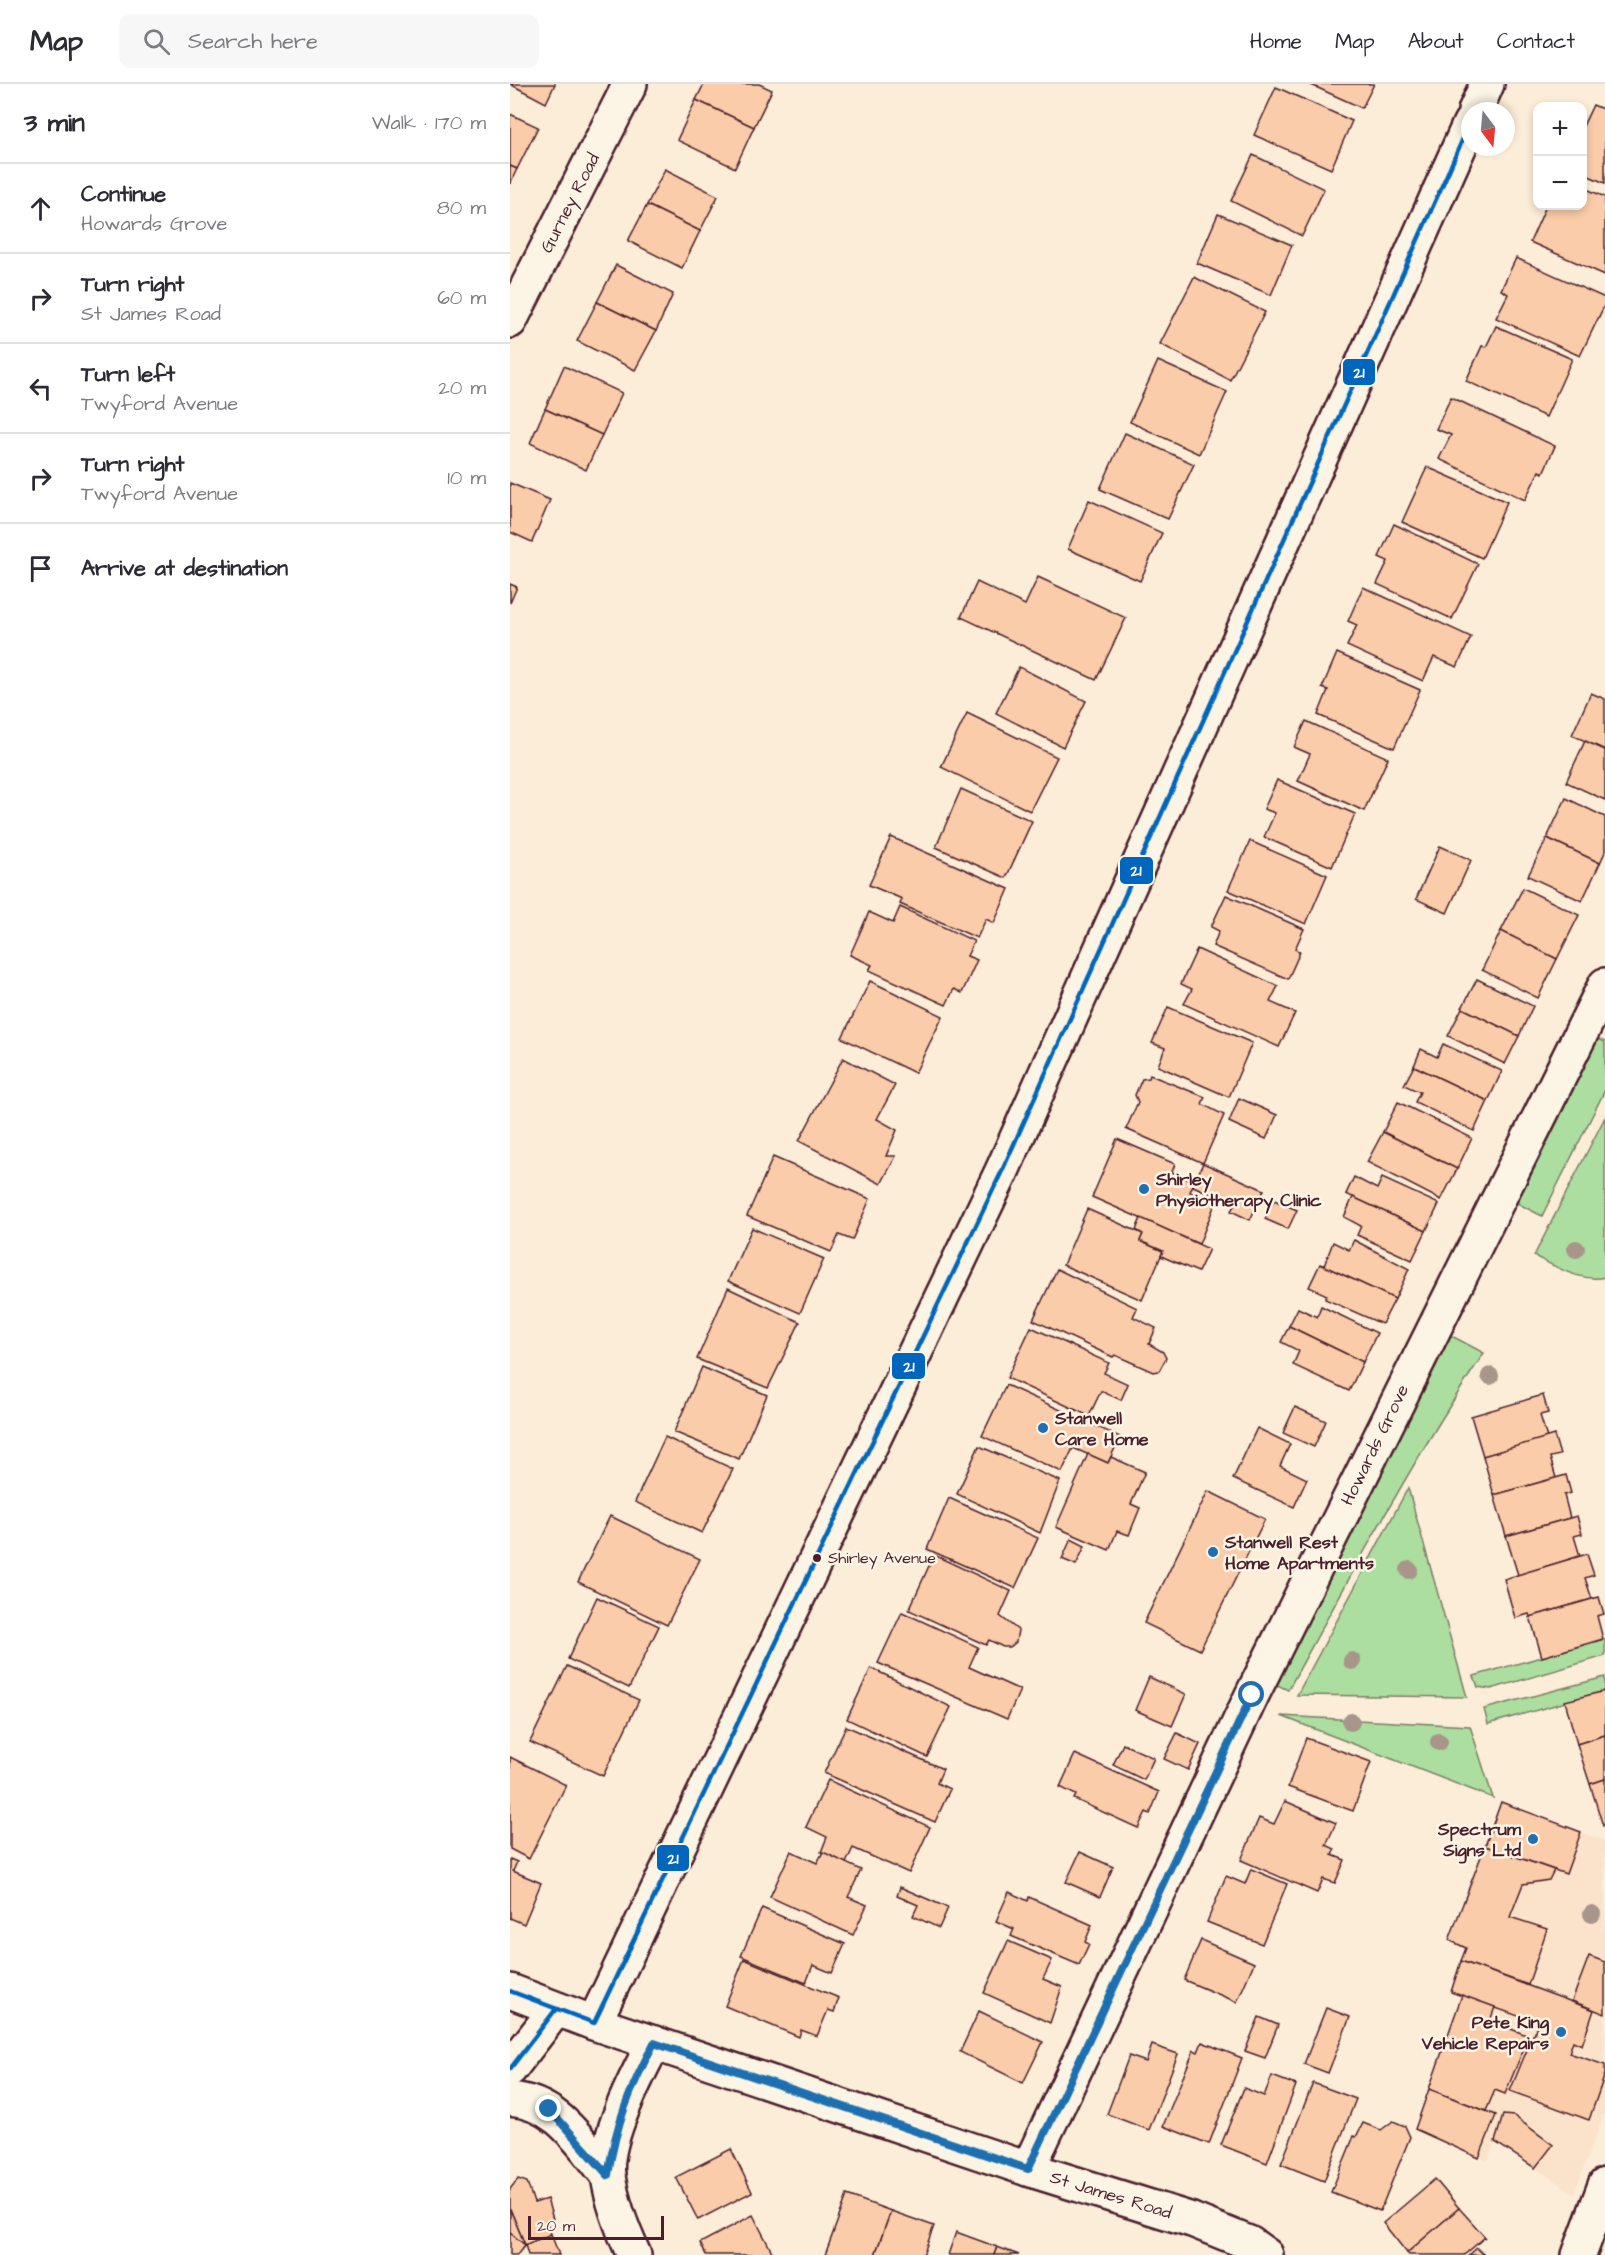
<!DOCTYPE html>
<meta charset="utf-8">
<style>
:root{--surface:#fff;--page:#f7f7f7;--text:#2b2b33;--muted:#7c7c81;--line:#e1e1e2}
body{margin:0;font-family:"Architects Daughter",sans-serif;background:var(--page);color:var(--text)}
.controls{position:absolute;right:18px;top:18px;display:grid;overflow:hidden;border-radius:12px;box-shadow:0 3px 9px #0003}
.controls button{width:54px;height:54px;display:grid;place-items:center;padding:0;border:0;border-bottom:2px solid var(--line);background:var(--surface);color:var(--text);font:30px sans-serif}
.compass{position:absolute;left:951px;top:18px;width:54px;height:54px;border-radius:50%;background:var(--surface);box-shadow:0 3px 9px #0003;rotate:164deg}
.scale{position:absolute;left:18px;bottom:15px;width:136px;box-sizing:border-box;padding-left:6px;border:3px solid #4a1f2b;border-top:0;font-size:16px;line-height:21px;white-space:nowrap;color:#4a1f2b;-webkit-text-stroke:4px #fcf5e5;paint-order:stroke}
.stop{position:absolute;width:18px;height:18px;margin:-14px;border:4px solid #1f6fb2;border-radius:50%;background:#fff}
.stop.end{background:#1f6fb2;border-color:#fff;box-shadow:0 2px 6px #0008}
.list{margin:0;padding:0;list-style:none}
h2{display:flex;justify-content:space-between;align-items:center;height:78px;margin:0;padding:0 24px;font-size:26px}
h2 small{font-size:20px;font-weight:400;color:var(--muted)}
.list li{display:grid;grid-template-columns:39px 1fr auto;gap:18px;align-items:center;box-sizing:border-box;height:90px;padding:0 24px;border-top:2px solid var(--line)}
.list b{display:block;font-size:22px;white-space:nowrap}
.list p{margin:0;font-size:20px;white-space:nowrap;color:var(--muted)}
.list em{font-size:20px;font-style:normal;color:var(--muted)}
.icon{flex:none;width:33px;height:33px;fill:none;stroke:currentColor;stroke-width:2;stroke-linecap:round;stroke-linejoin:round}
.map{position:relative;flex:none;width:1095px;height:2171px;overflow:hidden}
header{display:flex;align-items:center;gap:36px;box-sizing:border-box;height:84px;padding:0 30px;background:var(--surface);border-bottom:2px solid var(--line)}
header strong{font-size:28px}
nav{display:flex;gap:33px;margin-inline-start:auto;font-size:21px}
.search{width:420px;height:54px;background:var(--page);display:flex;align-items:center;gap:15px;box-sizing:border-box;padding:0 21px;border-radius:12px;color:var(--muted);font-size:22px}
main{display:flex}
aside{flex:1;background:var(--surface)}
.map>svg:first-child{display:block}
.built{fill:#fbe3cb}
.green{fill:#acde9f;stroke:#7b7e65;stroke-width:1.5}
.building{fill:#facca9;stroke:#4a1f2b;stroke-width:1.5}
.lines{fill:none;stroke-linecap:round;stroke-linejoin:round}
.street-casing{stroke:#4a1f2b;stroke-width:38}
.secondary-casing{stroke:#4a1f2b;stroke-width:38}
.street{stroke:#fcf5e5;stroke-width:33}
.secondary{stroke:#fcf5e5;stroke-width:33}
.bus-1-casing{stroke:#fcf5e5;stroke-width:9}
.bus-1{stroke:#0065bd;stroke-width:4.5}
.tree{fill:#a79689}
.route{stroke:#1f6fb2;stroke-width:8}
.poi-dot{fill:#1f6fb2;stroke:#fcf5e5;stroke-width:2}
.bus-dot{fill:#4a1f2b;stroke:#fcf5e5;stroke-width:2}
.labels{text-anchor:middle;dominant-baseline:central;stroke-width:5;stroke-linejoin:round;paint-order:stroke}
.bus-label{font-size:16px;fill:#4a1f2b;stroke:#fcf5e5;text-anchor:start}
.street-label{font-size:18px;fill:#4a1f2b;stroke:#fcf5e5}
.poi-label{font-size:18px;font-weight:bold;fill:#4a1f2b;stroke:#fcf5e5;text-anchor:start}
.line-badge{stroke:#fcf5e5;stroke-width:2}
.badge-label{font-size:16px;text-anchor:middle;font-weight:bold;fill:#fff}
</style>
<header>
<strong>Map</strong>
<div class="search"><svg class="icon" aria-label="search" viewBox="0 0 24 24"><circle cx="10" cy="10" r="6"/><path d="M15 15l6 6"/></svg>Search here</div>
<nav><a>Home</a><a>Map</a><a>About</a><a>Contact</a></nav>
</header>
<main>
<aside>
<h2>3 min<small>Walk · 170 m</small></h2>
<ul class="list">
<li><svg class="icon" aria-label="ahead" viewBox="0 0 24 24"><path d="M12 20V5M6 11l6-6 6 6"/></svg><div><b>Continue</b><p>Howards Grove</p></div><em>80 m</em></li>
<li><svg class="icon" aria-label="right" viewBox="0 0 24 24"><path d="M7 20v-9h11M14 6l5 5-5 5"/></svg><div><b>Turn right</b><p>St James Road</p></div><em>60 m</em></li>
<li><svg class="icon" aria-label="left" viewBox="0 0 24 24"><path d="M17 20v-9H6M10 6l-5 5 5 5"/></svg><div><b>Turn left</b><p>Twyford Avenue</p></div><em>20 m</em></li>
<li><svg class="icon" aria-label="right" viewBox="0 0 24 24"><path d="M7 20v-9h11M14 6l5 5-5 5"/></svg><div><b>Turn right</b><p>Twyford Avenue</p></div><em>10 m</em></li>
<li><svg class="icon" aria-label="arrive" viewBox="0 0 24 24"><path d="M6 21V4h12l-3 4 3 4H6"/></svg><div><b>Arrive at destination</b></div></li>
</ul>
</aside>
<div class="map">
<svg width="1095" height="2171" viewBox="0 0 1095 2171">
<rect width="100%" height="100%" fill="#fcedd9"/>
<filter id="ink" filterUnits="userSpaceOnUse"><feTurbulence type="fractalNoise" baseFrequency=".0167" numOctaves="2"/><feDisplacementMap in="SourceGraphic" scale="12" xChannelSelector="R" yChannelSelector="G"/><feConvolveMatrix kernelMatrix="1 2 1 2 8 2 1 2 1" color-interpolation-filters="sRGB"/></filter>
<g filter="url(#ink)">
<!-- built -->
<path class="built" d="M991,1718L1095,1757V2028L1064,2110L985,2058L978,2077L905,2045L952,1912L941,1908L956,1864L939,1856Z"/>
<!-- green -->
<g class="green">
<path d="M1086,954L1095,958V1006L1032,1132L1005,1118Z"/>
<path d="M1095,1033V1193C1072,1199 1044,1182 1024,1172Z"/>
<path d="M938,1250L974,1269C902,1377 841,1491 778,1606L765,1600Z"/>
<path d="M898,1404L957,1613L787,1611Z"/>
<path d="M1095,1555V1572L981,1605L968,1603L964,1592Z"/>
<path d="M1095,1593V1607L978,1640L974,1625Z"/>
<path d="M771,1632L960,1642L983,1714Z"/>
</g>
<!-- building -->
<g class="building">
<path d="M0,0H45L36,19Z"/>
<path d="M194,0H249L262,6L244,43L186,16Z"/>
<path d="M799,0H864L852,24Z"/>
<path d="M766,3L842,37L821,85L744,51Z"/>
<path d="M186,16L244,43L225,84L167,56Z"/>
<path d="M1083,21L1095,26V99L1072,89V44Z"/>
<path d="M0,30L28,43L7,85L0,82Z"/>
<path d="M743,71L814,105L792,152L721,117Z"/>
<path d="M0,82L7,85L0,100Z"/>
<path d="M155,85L208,112L190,147L137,121Z"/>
<path d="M1072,103L1095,113V191L1020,158L1036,122H1072Z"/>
<path d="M137,121L190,147L172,184L118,157Z"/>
<path d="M708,130L782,161L761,211L687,179Z"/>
<path d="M1006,174L1095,214V220L1070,272L986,234L998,210L991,206Z"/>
<path d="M106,181L163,210L146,247L87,218Z"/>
<path d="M684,193L755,228L720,296L650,260Z"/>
<path d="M87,218L146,247L125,286L67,257Z"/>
<path d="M986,242L1062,275L1036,333L956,297L972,262L976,263Z"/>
<path d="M648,277L717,308L689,370L620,338Z"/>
<path d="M54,282L112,309L92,351L35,325Z"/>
<path d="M941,313L1045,362L1033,389L1029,387L1015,416L929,375L941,351L926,345Z"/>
<path d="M35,325L92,351L76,386L20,359Z"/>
<path d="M615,349L684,380L658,435L590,405Z"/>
<path d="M917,383L997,418L972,474L892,438Z"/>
<path d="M0,399L40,416L22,458L0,448Z"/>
<path d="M579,416L652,449L630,497L558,465Z"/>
<path d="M884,440L968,480L942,535L867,500L878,477L869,473Z"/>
<path d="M528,493L616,534L586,596L451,533L467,498L515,521Z"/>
<path d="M0,500L7,503L0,519Z"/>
<path d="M853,503L961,553L947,583L924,573L913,597L837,562L847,541L838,537Z"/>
<path d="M827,569L910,606L884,664L808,631L818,606L812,604Z"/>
<path d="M509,583L576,617L553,663L486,629Z"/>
<path d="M1081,609L1095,615V666L1062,651Z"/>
<path d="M457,629L547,673L520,727L431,683Z"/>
<path d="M796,637L878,674L854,727L788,697L800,670L784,663Z"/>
<path d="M1075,657L1095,666V716L1056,698Z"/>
<path d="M767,696L845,730L822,783L754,753L765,729L754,725Z"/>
<path d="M451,705L522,737L496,794L426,763Z"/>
<path d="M1056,714L1095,733V768L1090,779L1037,754Z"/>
<path d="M381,753L499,805L484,839L476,835L467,854L390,820L392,815L359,801Z"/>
<path d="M1037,754L1090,779L1072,817L1018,792Z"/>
<path d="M740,757L817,791L796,840L718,806Z"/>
<path d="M930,762L961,776L937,829L906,815Z"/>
<path d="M1013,804L1069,831L1047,875L991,847Z"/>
<path d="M716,811L794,845L785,865L790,868L778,895L703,862L709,847L701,843Z"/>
<path d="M390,823L464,857L457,872L467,876L452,909L444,905L436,921L359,886L362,881L340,871L359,828L383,839Z"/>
<path d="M991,847L1047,875L1028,914L972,886Z"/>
<path d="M687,865L768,902L760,918L785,929L769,963L674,920L682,905L671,900Z"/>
<path d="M967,895L1023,922L1009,952L952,924Z"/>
<path d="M360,897L433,932L405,989L332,954Z"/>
<path d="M658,923L742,959L719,1013L648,982L655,964L642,959Z"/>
<path d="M952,924L1009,952L995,980L938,952Z"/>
<path d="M933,960L992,987L978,1017L904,982L911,965L927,973Z"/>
<path d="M333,974L385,1001L367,1035L387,1046L376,1072H386L371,1100L289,1057Z"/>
<path d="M904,982L978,1017L964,1047L905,1018L910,1008L894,1001Z"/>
<path d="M640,991L695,1013L692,1020L714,1031L693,1079L616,1045L628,1018L625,1011L632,995L639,994Z"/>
<path d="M729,1014L767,1031L756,1055L719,1038Z"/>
<path d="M888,1018L962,1054L947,1085L873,1048Z"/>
<path d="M873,1048L947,1085L931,1116L857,1078Z"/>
<path d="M607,1055L665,1080L662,1088L684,1098L680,1108L705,1120L689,1160L582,1113Z"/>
<path d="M263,1073L360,1115L342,1156L329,1151L321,1168L237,1132Z"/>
<path d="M693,1079L754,1106L740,1136L721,1127L725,1120L683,1102Z"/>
<path d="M844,1093L867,1105L872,1094L929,1120L916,1147L836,1110Z"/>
<path d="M843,1113L916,1147L902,1176L847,1151L851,1142L834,1133Z"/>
<path d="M764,1116L787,1126L778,1145L755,1135Z"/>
<path d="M577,1125L633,1150L630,1157L653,1167L632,1216L553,1181Z"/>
<path d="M631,1134L699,1165L688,1188L651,1172L653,1167L630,1157L633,1150L626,1146Z"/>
<path d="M242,1144L314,1175L290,1229L218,1197Z"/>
<path d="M844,1156L899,1185L885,1215L814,1182L823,1158L839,1166Z"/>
<path d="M810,1180L885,1215L872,1240L815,1215L817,1211L799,1203Z"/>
<path d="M547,1185L627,1224L623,1233L646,1244L639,1260L653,1268L656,1274L649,1287L643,1288L605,1271L603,1273L523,1236Z"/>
<path d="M218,1204L290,1238L258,1304L187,1275Z"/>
<path d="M811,1222L867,1249L853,1278L779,1242L788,1224L807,1233Z"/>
<path d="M779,1242L853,1278L839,1307L783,1281L789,1267L771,1258Z"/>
<path d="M521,1243L599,1279L594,1289L618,1300L611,1316L591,1307L579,1332L497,1294Z"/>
<path d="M192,1283L257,1311L229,1375L164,1348Z"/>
<path d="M496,1301L610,1353L598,1379L563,1364L552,1388L472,1352Z"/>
<path d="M1033,1311L1038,1329L1030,1331L1037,1354L973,1372L961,1332Z"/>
<path d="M785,1323L816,1337L804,1363L773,1349Z"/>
<path d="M747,1344L780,1360L770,1382L797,1395L784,1423L723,1395Z"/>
<path d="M1044,1351L1050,1371L1040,1373L1046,1394L984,1411L973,1372Z"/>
<path d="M155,1353L223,1385L192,1449L125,1418Z"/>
<path d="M469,1362L550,1397L530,1449L447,1410Z"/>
<path d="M578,1370L598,1379L601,1373L635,1388L621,1420L630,1424L619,1451L607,1447L599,1466L546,1443Z"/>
<path d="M1056,1391L1061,1409L1054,1411L1060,1434L996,1452L984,1411Z"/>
<path d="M698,1407L755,1435L690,1566L634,1539Z"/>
<path d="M439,1414L528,1454L505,1504L417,1465Z"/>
<path d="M100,1432L190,1475L157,1541L68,1498Z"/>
<path d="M1067,1432L1072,1450L1064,1452L1070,1472L1008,1491L996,1452Z"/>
<path d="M561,1455L575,1462L566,1481L552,1475Z"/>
<path d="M1077,1470L1084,1491L1075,1494L1082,1515L1020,1533L1019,1530L1005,1534L994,1495Z"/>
<path d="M424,1471L501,1507L490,1532L508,1546L506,1558L500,1563H493L479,1556L476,1561L399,1526Z"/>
<path d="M87,1513L149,1542L119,1604L58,1575Z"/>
<path d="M1089,1513L1094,1530L1087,1532L1093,1555L1032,1573L1020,1533Z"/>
<path d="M392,1528L468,1563L459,1583L510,1606L497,1635L368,1579Z"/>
<path d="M57,1582L129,1616L93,1692L20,1658Z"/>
<path d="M361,1584L441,1623L417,1673L337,1635Z"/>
<path d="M639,1593L676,1610L662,1642L625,1626Z"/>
<path d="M1095,1607V1651L1067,1660L1055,1617Z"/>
<path d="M336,1642L433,1685L427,1699L440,1705L425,1738L314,1689Z"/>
<path d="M667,1649L690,1660L678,1686L654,1675Z"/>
<path d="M1095,1651V1695L1080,1700L1067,1660Z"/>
<path d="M796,1654L861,1678L843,1727L778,1703Z"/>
<path d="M613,1660L644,1674L634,1696L603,1681Z"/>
<path d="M565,1670L649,1708L640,1730L636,1728L628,1744L564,1715L566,1711L550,1703Z"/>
<path d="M0,1673L56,1701L19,1775L0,1765Z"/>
<path d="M1095,1695V1741L1093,1742L1080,1700Z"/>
<path d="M318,1696L420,1743L399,1789L343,1764L336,1779L311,1768L317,1753L296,1743Z"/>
<path d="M775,1717L826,1739L816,1761L825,1765L822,1771L835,1776L825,1799L813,1795L807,1809L731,1776L749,1734L764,1740Z"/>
<path d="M991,1718L1071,1748L1056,1790L975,1762Z"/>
<path d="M975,1762L1044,1786L1039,1796L1013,1800L1000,1833L1037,1845L1018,1901L951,1877L956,1864L939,1856Z"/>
<path d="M281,1767L307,1779L313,1768L351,1786L338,1813L357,1821L343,1851L260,1813Z"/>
<path d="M570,1768L603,1783L590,1813L556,1798Z"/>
<path d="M0,1775L7,1778L3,1787L31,1799L14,1840L0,1834Z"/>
<path d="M741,1785L777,1800L752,1860L697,1838L716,1792L735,1800Z"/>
<path d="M390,1803L438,1824L429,1844L403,1832L408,1821L387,1812Z"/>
<path d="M499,1808L518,1817L519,1813L582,1841L575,1858L579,1860L569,1881L501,1852L504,1845L486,1837Z"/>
<path d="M252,1824L335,1860L322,1889L303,1881L296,1899L231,1872Z"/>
<path d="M691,1856L744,1879L727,1918L674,1896Z"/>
<path d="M498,1857L542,1876L533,1895L552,1903L540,1939L474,1909Z"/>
<path d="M1079,1872L1095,1878V1930L1062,1917Z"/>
<path d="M234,1875L329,1914L324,1928L318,1926L307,1952L291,1946L289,1953L215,1922Z"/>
<path d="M951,1877L1084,1926L1072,1961L1063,1957L1059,1969L1095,1981V1990L1079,2036L1000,2007L1028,1939L941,1908Z"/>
<path d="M952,1911L985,1923L980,1937L1019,1952L995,2010L985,2006L976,2027L919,2005Z"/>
<path d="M816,1924L840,1933L818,1989L794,1980Z"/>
<path d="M469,1927L533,1958L513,1999L450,1968Z"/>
<path d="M749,1933L768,1941L755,1974L735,1967Z"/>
<path d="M692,1958L732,1974L699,2060L653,2042L684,1966L688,1968Z"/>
<path d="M642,1961L668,1970L639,2046L597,2030L619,1972L636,1978Z"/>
<path d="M762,1992L786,2001L757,2079L711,2061L734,2004L754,2012Z"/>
<path d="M803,1999L846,2015L814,2097L771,2080Z"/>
<path d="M919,2005L986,2031L969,2074L905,2045Z"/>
<path d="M993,2031L1004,2032L1043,2061L1025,2084L985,2058Z"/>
<path d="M883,2037L895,2042L900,2053L870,2127L821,2108L844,2052L846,2053L853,2039L871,2046Z"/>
<path d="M221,2065L242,2108L188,2136L166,2093Z"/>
<path d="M8,2095L17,2098L24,2119L37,2115L43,2135L36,2137L41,2150L15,2161L0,2125V2105Z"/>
<path d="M925,2095L949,2124L897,2169L873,2139Z"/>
<path d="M337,2111L381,2127L365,2171H315Z"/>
<path d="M949,2124L975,2153L954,2171H899L897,2169Z"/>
<path d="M0,2125L15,2161L0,2149Z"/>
<path d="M381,2127L424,2142L413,2171H365Z"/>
<path d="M243,2131L262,2168L256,2171H196L190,2159Z"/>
<path d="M446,2148L487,2163L484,2171H438Z"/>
<path d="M0,2149L15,2161L7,2171H0Z"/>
<path d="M41,2150L49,2171H18L15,2161Z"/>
<path d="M487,2163L509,2171H484Z"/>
<path d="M967,2164L974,2171H959Z"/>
</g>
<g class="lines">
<defs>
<g id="street">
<path d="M965,27L977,0"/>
<path d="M0,237L120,0"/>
<path d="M84,1939L492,1087L960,39"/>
<path d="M0,1985L46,1925"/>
<path d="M0,2015C48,2019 69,2057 98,2091"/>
<path d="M518,2085L742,1611L1095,901"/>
<path d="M124,2171C113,2147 102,2119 98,2092C93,2056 127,1991 144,1959"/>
<path d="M1069,2171L1095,2101"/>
</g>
<path id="secondary" d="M0,1907L84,1939L518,2085L682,2136L739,2159L756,2171"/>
</defs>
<!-- street casing -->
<use href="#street" class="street-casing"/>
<!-- secondary casing -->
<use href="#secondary" class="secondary-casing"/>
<!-- street -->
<use href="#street" class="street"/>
<!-- secondary -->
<use href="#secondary" class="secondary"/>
<defs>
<g id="bus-1">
<path d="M0,1907L84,1939L492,1087L960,39"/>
<path d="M0,1985L46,1925"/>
</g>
</defs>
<!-- bus-1 casing -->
<use href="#bus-1" class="bus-1-casing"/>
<!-- bus-1 -->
<use href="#bus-1" class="bus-1"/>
</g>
<!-- trees -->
<g class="tree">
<circle cx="1066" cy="1165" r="9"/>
<circle cx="980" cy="1292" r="9"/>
<circle cx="899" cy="1486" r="9"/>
<circle cx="842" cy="1577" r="9"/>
<circle cx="841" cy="1638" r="9"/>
<circle cx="929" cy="1658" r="9"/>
<circle cx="1082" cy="1830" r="9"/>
</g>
</g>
<g class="lines" filter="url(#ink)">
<!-- route -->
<path class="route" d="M39,2025L98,2091C106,2039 120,2005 144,1959L518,2085L742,1611"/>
</g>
<!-- markers -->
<g class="poi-dot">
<circle cx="634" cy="1105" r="6"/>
<circle cx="533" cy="1344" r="6"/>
<circle cx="703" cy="1468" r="6"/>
<circle cx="1023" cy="1755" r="6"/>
<circle cx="1051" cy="1948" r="6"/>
</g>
<circle class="bus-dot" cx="307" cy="1474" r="5"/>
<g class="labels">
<!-- bus labels -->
<g class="bus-label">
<text x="318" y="1474">Shirley Avenue</text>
</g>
<!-- street labels -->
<g class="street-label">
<text transform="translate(60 119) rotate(-63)">Gurney Road</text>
<text transform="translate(865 1361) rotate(-64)">Howards Grove</text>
<text transform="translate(601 2111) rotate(17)">St James Road</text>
</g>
<!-- poi labels -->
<g class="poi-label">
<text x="646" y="1095">Shirley<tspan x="646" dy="21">Physiotherapy Clinic</tspan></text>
<text x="545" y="1334">Stanwell<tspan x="545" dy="21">Care Home</tspan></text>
<text x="715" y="1458">Stanwell Rest<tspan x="715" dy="21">Home Apartments</tspan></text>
<text x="1011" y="1745" text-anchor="end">Spectrum<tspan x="1011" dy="21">Signs Ltd</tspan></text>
<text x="1039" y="1938" text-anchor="end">Pete King<tspan x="1039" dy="21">Vehicle Repairs</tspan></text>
</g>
</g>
<g class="line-badge">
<rect x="832" y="274" width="34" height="28" rx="6" fill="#0065bd"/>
<rect x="609" y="772" width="35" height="29" rx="6" fill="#0065bd"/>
<rect x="381" y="1268" width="35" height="28" rx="6" fill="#0065bd"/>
<rect x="146" y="1760" width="34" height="28" rx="6" fill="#0065bd"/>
</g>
<g class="badge-label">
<text x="849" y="294">21</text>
<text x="626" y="792">21</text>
<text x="399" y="1288">21</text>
<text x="163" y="1780">21</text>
</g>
</svg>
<div class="controls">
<button>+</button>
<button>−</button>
</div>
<svg class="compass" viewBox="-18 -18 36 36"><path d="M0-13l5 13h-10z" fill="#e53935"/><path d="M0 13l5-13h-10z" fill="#7c7c81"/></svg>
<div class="scale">20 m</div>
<div class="stop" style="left:742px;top:1611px"></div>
<div class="stop end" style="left:39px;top:2025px"></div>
</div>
</main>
